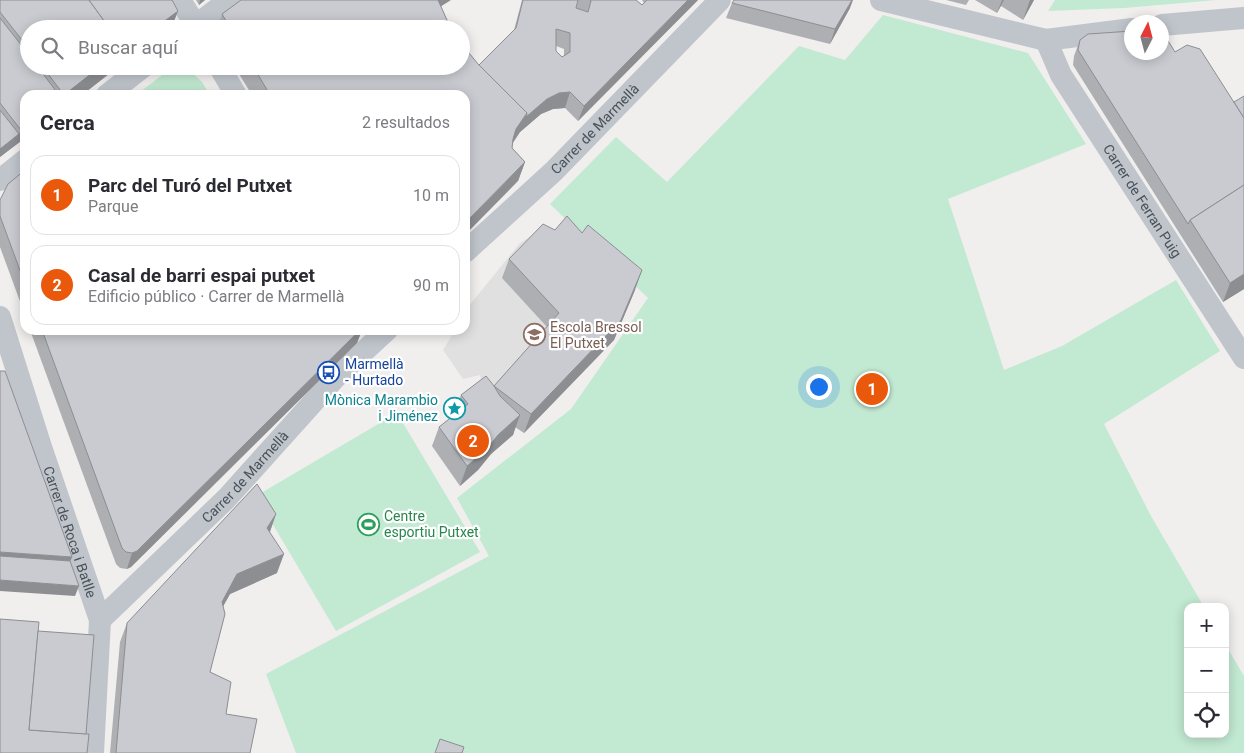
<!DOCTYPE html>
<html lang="es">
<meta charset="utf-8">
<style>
:root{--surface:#fff;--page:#f7f7f7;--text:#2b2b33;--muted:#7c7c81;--line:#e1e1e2;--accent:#ea580c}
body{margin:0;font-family:Roboto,sans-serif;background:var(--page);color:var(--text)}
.controls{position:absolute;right:15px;bottom:15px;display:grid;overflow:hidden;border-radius:10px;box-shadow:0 2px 12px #0003}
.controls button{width:45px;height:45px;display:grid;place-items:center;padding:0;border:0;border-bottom:1px solid var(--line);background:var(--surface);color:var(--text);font:25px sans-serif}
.compass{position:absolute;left:1124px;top:15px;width:45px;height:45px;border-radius:50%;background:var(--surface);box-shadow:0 2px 12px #0003;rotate:6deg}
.you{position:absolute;left:818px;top:386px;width:18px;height:18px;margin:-12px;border:4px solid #fff;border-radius:50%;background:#1a73e8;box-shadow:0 0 0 8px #1a73e833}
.badge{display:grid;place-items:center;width:32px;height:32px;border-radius:50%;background:var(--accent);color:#fff;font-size:16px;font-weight:700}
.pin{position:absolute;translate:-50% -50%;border:2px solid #fff;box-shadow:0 1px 5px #0006}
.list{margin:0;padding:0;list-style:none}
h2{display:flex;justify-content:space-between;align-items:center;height:65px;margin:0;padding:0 20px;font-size:21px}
h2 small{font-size:16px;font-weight:400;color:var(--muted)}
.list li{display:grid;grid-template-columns:32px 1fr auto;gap:15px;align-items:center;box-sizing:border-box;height:80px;margin:0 10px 10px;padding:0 10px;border:1px solid var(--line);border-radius:15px}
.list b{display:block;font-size:19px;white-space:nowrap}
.list p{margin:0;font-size:16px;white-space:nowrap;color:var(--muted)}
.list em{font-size:16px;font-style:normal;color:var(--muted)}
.icon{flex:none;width:28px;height:28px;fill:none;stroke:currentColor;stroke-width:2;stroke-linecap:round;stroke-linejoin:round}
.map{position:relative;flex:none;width:1244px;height:753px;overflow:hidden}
.search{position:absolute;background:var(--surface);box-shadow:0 2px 12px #0003;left:20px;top:20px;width:450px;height:55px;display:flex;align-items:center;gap:12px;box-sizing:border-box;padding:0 18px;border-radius:28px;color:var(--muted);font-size:19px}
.panel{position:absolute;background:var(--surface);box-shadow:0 2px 12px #0003;left:20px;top:90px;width:450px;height:245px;border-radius:15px}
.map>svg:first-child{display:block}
.education{fill:#e1e0e0}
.green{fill:#c2e9d2}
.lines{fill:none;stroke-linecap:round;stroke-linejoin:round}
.street{stroke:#bfc5cb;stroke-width:22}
.wall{fill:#adafb3;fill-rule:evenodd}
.shaded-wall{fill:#8d8e92}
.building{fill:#c9cbd0;stroke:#8d8e92;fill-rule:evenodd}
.labels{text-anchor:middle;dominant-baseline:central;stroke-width:4.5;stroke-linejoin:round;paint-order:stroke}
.street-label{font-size:14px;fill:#495159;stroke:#fff}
.education-label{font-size:14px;fill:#785e54;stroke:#fff;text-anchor:start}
.transit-label{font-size:14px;fill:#164399;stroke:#fff;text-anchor:start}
.culture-label{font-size:14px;fill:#0d838f;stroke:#fff;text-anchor:end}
.leisure-label{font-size:14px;fill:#27864d;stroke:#fff;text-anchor:start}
</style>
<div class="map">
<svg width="1244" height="753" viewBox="0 0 1244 753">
<rect width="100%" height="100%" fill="#f1eeee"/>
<!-- education -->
<path class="education" d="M531,236L536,243L635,290L614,340L524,433L486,405L480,375L463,379L443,350L455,330H465V311L468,307L520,243Z"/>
<!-- green -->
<g class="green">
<path d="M1055,0H1216L1124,8L1048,11Z"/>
<path d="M883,15L1028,53L1086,144L948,199L1004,370L1062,346L1176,280L1220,351L1104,424L1151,516L1204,607H1188V734H1225V644L1244,676V753H296L266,674L489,556L457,498L571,409L648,298L550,204L616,137L667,182L799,46L845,60Z"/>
<path d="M174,66H185L202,82L210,95H136Z"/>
<path d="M397,413L480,552L336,631L256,496Z"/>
</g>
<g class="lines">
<!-- street -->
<g class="street">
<path d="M180,0L198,29"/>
<path d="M881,0L1046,40L1132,29"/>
<path d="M1162,25L1244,18"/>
<path d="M191,29L229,0"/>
<path id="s1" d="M1046,40L1061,75L1244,358"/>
<path d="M219,66L236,95"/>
<path d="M107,95L144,66"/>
<path d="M0,180L25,160"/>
<path id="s2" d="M465,252L554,171L720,0"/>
<path id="s3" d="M0,317L41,447L100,620L93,753"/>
<path id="s4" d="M100,620L227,498L335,378L387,330"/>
</g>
</g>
<!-- wall -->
<g class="wall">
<path d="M0,0L178,11L172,26L29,29V66H119L82,95H25V138L0,157Z"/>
<path d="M196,0H205L199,5Z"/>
<path d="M522,0H636L642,5L644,3L642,0H698L578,121L565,108L553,109L541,114L520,132L513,143L512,148L525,162L518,181L465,95H252L234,66H461L479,65L514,30ZM556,46L564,49V56L562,57L556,51Z"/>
<path d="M946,0H969L966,5Z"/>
<path d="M975,0H1034L1023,20L1001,6L997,13Z"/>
<path d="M732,3L850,8L830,44L726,18Z"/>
<path d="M441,6L451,29H217L222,14Z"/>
<path d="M1080,40L1175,52L1234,102L1244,289L1223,302L1073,65L1074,56Z"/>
<path d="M25,170V315L0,247V200Z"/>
<path d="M555,230L582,233L635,290L614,340L524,433L515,427L513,435L491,454L478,470L460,486L432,446L439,427L454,415V414L461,395L494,386L547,327L502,278L509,259Z"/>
<path d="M30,330H362L357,343L131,567L127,569L120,568L116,564Z"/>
<path d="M276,514L270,532L277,573L230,594L223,606L210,672L226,714L250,753H110L120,642L127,623Z"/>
</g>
<!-- shaded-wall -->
<g class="shaded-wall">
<path d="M200,0H205L199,5Z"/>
<path d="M434,0H451L429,14Z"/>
<path d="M688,0H698L578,121L584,106Z"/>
<path d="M852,0H853L850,8L830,44L835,29Z"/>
<path d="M1002,0H1004L997,13Z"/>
<path d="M1030,0H1034L1023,20Z"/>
<path d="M178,11L172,26L169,29H154Z"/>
<path d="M101,66H119L82,95H63Z"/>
<path d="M570,92L565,108L553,109L541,114L520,132L509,148L516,129L527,113L547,99L559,93Z"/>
<path d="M25,127V138L0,157V149L19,134L21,130Z"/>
<path d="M525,162L518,181L465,235V223Z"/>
<path d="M642,270L635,290L614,340L524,433L531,414Z"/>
<path d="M1244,274V289L1223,302L1230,283Z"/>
<path d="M360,330H362L357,343L131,567L127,569L132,553Z"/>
<path d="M520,415L513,435L491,454L478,470L460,486L467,466L498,435Z"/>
<path d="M276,514L269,534L267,528Z"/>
<path d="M0,552L72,557L66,572L0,568Z"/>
<path d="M284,554L277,573L230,594L215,621L222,602L237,574Z"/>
<path d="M0,580L79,586L75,596L0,591Z"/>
</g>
<!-- building -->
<g class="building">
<path d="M0,0H89L110,29H29V49L0,12Z"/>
<path d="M89,0H172L178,11L154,29H110Z"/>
<path d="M241,0H438L451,29H231L222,14Z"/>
<path d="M523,0H578L576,8L588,12L591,1L590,0H636L642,5L647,0H688L584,106L570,92L559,93L547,99L526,117L527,113L479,65L516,28ZM556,29L570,33V52L562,57L556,51Z"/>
<path d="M734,0H852L835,29L732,3Z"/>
<path d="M0,18L29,55V66H37L59,95H25V127L21,130L0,103Z"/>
<path d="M1132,31V52H1162V31L1175,52L1187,45L1200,49L1244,118V185L1190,220L1188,224L1078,50L1080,40L1088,34Z"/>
<path d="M461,43L478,64L527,113L516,129L513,139L512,148L525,162L465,223V95H270L253,66H461Z"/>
<path d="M42,66H101L64,95Z"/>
<path d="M1244,96V118L1234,102Z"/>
<path d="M0,110L19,134L0,149Z"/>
<path d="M25,170V284L0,216V200L8,184Z"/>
<path d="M1244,185V274L1230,283L1190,220Z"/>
<path d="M567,216L582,233L588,225L642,270L621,320L531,414L494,386L500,396L520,415L498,435L485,451L467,466L439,427L468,404L461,395L486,376L494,386L559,313L509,259L543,224L555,230Z"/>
<path d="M42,330H360L137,551L132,553L126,552L122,548Z"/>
<path d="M0,371H5L72,557L0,552Z"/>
<path d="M257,484L276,514L267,528L284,554L237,574L222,602L225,614L210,672L231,682L226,714L257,719L250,753H116L127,623Z"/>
<path d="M0,556L70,561L79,586L0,580Z"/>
<path d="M0,619L39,622L29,730L89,734L87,753H0Z"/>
<path d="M38,631L94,635L86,734L29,730Z"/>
<path d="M440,739L464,747L462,753H435Z"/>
</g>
<!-- icons -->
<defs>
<symbol id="school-ring" viewBox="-11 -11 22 22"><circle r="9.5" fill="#fff" stroke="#8d6e63" stroke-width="1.5"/><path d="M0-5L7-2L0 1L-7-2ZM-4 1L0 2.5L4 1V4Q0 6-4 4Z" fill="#8d6e63"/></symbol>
<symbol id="bus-ring" viewBox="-11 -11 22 22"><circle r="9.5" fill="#fff" stroke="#1a4fb4" stroke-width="1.5"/><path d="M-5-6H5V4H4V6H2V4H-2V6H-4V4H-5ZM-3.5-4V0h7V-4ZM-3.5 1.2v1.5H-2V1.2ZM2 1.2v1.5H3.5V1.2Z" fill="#1a4fb4"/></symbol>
<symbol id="sight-ring" viewBox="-11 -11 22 22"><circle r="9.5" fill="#fff" stroke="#0f9aa8" stroke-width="1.5"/><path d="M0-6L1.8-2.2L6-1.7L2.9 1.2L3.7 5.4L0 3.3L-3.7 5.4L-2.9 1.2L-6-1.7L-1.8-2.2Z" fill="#0f9aa8"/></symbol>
<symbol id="stadium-ring" viewBox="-11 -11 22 22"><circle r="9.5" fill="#fff" stroke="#2e9e5b" stroke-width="1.5"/><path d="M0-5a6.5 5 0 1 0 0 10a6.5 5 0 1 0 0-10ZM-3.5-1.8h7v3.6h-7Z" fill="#2e9e5b"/></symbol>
</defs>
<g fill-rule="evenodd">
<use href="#school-ring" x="522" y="322" width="25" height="25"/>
<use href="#bus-ring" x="316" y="360" width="25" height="25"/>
<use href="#sight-ring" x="442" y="396" width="25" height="25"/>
<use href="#stadium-ring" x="356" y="512" width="25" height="25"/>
</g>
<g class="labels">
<!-- street labels -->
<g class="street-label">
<text stroke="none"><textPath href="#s2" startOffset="179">Carrer de Marmellà</textPath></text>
<text stroke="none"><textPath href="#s1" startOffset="188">Carrer de Ferran Puig</textPath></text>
<text stroke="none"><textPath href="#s4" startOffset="204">Carrer de Marmellà</textPath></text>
<text stroke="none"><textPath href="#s3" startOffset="226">Carrer de Roca i Batlle</textPath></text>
</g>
<!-- education labels -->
<g class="education-label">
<text x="550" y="327">Escola Bressol<tspan x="550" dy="16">El Putxet</tspan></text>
</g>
<!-- transit labels -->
<g class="transit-label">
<text x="345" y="364">Marmellà<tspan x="345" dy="16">- Hurtado</tspan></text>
</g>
<!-- culture labels -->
<g class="culture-label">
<text x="438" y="400">Mònica Marambio<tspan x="438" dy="16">i Jiménez</tspan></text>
</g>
<!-- leisure labels -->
<g class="leisure-label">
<text x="384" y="516">Centre<tspan x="384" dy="16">esportiu Putxet</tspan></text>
</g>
</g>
</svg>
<div class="controls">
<button>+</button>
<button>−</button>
<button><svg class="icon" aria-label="locate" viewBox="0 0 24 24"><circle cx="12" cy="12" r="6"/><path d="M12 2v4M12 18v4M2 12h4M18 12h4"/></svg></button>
</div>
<svg class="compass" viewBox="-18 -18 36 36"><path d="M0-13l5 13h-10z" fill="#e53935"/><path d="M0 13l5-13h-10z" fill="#7c7c81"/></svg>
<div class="you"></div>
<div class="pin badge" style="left:872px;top:389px">1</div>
<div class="pin badge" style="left:473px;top:441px">2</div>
<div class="search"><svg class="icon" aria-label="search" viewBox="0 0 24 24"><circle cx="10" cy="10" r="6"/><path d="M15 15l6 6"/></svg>Buscar aquí</div>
<section class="panel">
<h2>Cerca<small>2 resultados</small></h2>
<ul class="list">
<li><span class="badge">1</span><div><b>Parc del Turó del Putxet</b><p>Parque</p></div><em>10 m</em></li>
<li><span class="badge">2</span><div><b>Casal de barri espai putxet</b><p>Edificio público · Carrer de Marmellà</p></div><em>90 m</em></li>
</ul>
</section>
</div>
